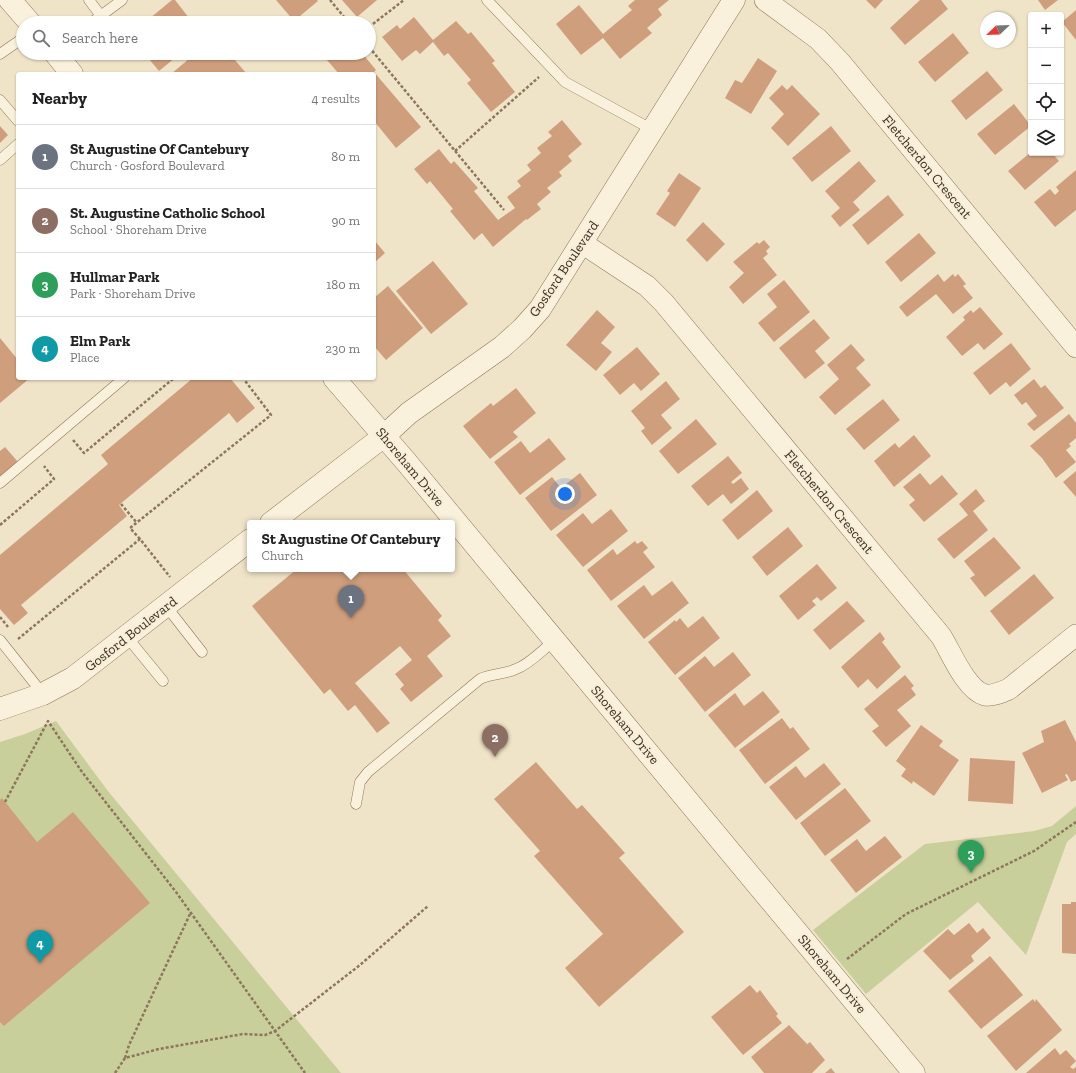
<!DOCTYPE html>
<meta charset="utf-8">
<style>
:root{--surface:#fff;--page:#f6f6f6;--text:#222;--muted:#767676;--line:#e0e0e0;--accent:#2563eb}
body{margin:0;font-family:"Zilla Slab",serif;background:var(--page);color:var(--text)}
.controls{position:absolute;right:12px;top:12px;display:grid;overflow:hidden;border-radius:4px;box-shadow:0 1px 3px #0004}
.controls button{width:36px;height:36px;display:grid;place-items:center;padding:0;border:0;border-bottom:1px solid var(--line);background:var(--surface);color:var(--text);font:20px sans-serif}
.compass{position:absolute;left:980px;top:12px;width:36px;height:36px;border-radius:50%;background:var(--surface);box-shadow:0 1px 3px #0004;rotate:247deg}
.you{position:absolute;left:565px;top:494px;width:14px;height:14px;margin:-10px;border:3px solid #fff;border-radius:50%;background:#1a73e8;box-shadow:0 0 0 6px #1a73e833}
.badge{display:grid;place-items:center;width:26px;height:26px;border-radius:50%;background:var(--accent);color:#fff;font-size:13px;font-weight:700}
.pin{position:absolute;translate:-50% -33px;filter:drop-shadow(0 1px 2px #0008)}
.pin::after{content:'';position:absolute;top:21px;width:14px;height:12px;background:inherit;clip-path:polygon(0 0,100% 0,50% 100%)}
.popup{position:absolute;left:247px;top:520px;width:208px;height:52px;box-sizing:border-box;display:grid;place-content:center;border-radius:4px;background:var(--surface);filter:drop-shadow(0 1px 3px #0005);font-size:13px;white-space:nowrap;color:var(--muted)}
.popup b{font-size:15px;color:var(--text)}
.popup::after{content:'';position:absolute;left:50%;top:100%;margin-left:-8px;border:8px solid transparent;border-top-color:var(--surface)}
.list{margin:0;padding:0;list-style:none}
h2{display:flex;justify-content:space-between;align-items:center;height:52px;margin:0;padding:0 16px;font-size:17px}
h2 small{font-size:13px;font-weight:400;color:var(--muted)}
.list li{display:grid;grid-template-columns:26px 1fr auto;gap:12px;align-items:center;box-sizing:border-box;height:64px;padding:0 16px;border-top:1px solid var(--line)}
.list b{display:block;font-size:15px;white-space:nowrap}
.list p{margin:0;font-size:13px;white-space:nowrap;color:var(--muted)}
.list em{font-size:13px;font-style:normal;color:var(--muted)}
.icon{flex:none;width:22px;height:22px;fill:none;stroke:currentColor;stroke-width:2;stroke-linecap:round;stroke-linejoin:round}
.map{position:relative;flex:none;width:1076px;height:1073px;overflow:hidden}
.search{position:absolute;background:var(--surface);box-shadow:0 1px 3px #0004;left:16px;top:16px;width:360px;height:44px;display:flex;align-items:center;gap:10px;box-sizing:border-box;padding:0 14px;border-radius:22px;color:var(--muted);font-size:15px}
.panel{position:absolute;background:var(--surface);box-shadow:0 1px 3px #0004;left:16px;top:72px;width:360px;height:308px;border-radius:4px}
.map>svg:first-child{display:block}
.green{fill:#c9cf9b}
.building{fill:#cf9f7d}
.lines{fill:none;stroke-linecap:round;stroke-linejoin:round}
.service-casing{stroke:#8d765c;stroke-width:11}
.minor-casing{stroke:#8d765c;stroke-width:22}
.tertiary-casing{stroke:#8d765c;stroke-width:23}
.path{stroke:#8d765c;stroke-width:2.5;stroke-dasharray:3 2;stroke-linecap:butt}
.service{stroke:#faf1dc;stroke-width:10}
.minor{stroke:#faf1dc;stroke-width:21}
.tertiary{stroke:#faf1dc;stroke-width:22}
.labels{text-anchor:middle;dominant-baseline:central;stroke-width:4;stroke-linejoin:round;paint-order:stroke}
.street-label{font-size:14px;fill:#3d2e20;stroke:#f7eed8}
</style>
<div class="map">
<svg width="1076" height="1073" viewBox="0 0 1076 1073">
<rect width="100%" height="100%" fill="#f0e4c8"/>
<!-- green -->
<g class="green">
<path d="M56,721L108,791L341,1073H0V742L25,734Z"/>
<path d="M1076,806V834L1067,842L1026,955L978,902L866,994L813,930L925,844L1034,831L1052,826Z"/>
</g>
<!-- building -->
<g class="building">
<path d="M172,0H175L193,23H144Z"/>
<path d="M276,0H317L318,1L294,21Z"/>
<path d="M342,0H377L357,17Z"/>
<path d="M635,0H669L658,9L662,15L647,28L652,33L620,59L603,38L581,55L556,24L579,5L603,34L632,10L628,6Z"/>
<path d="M866,0H883L875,9Z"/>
<path d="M920,0H941L948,9L905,45L890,28Z"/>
<path d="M1038,0H1058L1045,10Z"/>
<path d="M1076,10V40L1062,22Z"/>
<path d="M414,17L433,40L456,21L468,34L471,32L495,61L492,63L515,92L491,112L467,83L471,80L448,53L444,56L433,42L420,54L416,50L402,61L382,37L397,25L400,29Z"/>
<path d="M953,33L969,53L935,82L918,62Z"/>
<path d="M144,53H181L159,71Z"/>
<path d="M196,53H229L246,73L244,74H171Z"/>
<path d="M321,53H362L376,70L374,72L421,127L396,148L374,121V74H339Z"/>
<path d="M758,58L777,71L751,114L725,98L735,80L742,83Z"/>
<path d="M987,71L1003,90L966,120L951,101Z"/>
<path d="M782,85L787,90L792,85L820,114L788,146L771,128L784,114L769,98Z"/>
<path d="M1014,104L1031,126L995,155L977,134Z"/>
<path d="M562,120L582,144L568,156L572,161L559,172L562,176L547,188L551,192L537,204L541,209L527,220L526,219L493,247L482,233L474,240L450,211L453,209L430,181L427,184L414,169L439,149L451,164L454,161L478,188L474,191L498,220L515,208L507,197L521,186L517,181L531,170L527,165L541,153L537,148L552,136L548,132Z"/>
<path d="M0,126L8,135L0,143Z"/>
<path d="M831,126L851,151L812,182L792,158Z"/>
<path d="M1031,152V153H1052L1059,161L1025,190L1008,171Z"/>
<path d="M859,161L876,181L853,202L860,210L840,227L831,216L840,208L825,191Z"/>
<path d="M1076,170V210L1055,227L1034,202L1050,189L1055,195L1059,191L1056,187Z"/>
<path d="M679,173L701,188L675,227L656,214L670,193L667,191Z"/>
<path d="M888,195L904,215L868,245L852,225Z"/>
<path d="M703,222L725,244L707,262L686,240Z"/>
<path d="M919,233L936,253L901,282L885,262Z"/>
<path d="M374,240L385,253L374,263Z"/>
<path d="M764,240L770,247L766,251L768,254L763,258L777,275L743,304L729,287L744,273L733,262L757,242L759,244Z"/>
<path d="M433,261L468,304L431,334L396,291Z"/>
<path d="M938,274L944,282L953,274L955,277L958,274L966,284L963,286L973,298L953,314L936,294L907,317L899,307Z"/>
<path d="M784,280L810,312L774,342L758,323L777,307L767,294Z"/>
<path d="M388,286L423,328L386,360L374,346V298Z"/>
<path d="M980,307L1003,334L984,350L978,343L962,356L946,337L965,320L963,317L971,310L973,313Z"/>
<path d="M597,310L615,327L601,343L612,352L596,371L566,345Z"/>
<path d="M814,319L830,338L815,351L825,363L805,379L779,348Z"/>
<path d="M0,338L18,360V378H30L0,403Z"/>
<path d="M1011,343L1031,369L1010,387L1006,382L990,395L973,373Z"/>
<path d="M851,344L865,360L856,368L871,385L835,415L819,397L839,379L827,365Z"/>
<path d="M637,347L660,374L641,391L634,383L620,395L603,375Z"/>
<path d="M193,378H230L255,408L237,423L229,413L119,505L127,516L21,605L28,613L14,625L0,609V555L108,464L101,455Z"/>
<path d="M1034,379L1041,388L1045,385L1064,408L1034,431L1027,424L1037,416L1026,402L1022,405L1014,395Z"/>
<path d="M666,381L680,399L661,415L672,428L652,445L641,431L645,428L631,411Z"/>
<path d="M516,388L536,413L513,432L518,437L490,459L463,426L491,403L493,406Z"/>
<path d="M883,399L900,420L864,450L846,429Z"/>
<path d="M1069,414L1076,423V438L1069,444L1071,446L1066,450L1076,462L1056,478L1042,458L1030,446Z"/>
<path d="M696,419L717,444L678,474L659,451Z"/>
<path d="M914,435L931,456L894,487L874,461L895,443L899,448Z"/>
<path d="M549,438L566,459L520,495L494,462L521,441L530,453Z"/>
<path d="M5,447L18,462L0,477V451Z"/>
<path d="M728,456L742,473L731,482L733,484L741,478L749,489L731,504L723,494L708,506L691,486Z"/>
<path d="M1076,471V497L1063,482Z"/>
<path d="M580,473L597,495L551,531L525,498L552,477L561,488Z"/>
<path d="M920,473L930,485L942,475L958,494L924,522L909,505L915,500L903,487Z"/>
<path d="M976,489L985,501L973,511L988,530L954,559L937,539L968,515L959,504Z"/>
<path d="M757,490L773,511L738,540L722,520Z"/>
<path d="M611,509L628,531L583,567L556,535L583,513L592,524Z"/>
<path d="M788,527L803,546L767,576L752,557Z"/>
<path d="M994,537L1021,568L985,597L970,578L975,575L964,561Z"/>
<path d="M635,541L637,544L642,541L648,548L643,552L655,567L611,601L587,570L613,549L617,555Z"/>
<path d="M817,564L837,588L821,601L817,597L812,601L816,605L798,620L779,596Z"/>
<path d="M297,569H382L384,571L387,569H403L442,616L438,620L451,636L427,656L443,676L411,702L400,689L404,685L395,674L412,660L400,646L355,683L390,723L377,733L355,705L348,711L330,689L324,694L252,606Z"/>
<path d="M1034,574L1054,598L1009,635L990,611Z"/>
<path d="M672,581L689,603L644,639L617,606L644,585L652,596Z"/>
<path d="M847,601L865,621L830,650L813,630Z"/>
<path d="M703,616L720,638L675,675L648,642L675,620L676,622L680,618L688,628Z"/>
<path d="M880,632L885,639L882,642L901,667L877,689L868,679L858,688L841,667Z"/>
<path d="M733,652L751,675L705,712L678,678L705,656L714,667Z"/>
<path d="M905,675L914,686L911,688L916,695L897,710L911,726L886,747L872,731L879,726L864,709Z"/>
<path d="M763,691L780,712L735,748L708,715L735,693L744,706Z"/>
<path d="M782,718L790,729L793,727L810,749L765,784L739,750Z"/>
<path d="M1065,720L1076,742V780L1071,782L1067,774L1065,775L1068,780L1042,793L1022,753L1044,742L1041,731Z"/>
<path d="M921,725L943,741L939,746L959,760L934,796L913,781L912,784L901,776L906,769L896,761Z"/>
<path d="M970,758L1015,761L1013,804L968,801Z"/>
<path d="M536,762L577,809L582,805L625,853L619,858L684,932L599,1007L565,968L603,934L534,856L540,851L494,799Z"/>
<path d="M824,763L841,784L796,820L769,787L796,766L805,778Z"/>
<path d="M845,788L871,821L825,856L800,823Z"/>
<path d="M2,798L37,842L73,812L150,903L4,1026L0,1022V800Z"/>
<path d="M885,836L902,857L856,893L830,860L857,839L866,851Z"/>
<path d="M1071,902H1076V954L1062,953V904H1071Z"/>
<path d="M969,923L977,933L983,928L991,938L971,956L974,961L950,980L923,951L948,929L954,935Z"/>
<path d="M990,956L1023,995L981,1029L948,991Z"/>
<path d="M750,985L757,993L760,990L778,1014L776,1016L782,1023L743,1055L711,1017Z"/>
<path d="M1033,999L1035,1002L1036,999L1062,1030L1016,1071L987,1036Z"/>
<path d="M789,1025L807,1044L806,1045L810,1042L825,1060L812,1073H764L751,1057Z"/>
<path d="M1055,1048L1060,1055L1066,1050L1076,1061L1070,1067L1073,1069L1076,1067V1073H1026Z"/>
<path d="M831,1068L835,1073H825Z"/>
</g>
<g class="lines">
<defs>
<g id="service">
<path d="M89,0L101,16"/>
<path d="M487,0L565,82L653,130"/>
<path d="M91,23L122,0"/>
<path d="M0,54L23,38"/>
<path d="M0,100L18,121"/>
<path d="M0,160L18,144"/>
<path d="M0,483L124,378"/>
<path d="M166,606L202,652"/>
<path d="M127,637L163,681"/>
<path d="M0,640L43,694"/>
<path d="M356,804L360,782L368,772L480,679C492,673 504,675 516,669C530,664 542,650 554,641"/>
</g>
<g id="minor">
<path d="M765,0L818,39L840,62L1076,347"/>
<path d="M582,243L647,286L664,303L941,636C951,652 966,690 985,695C993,696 1002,692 1009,689L1076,635"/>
</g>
<g id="tertiary">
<path d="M10,0L30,23"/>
<path d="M55,53L72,74"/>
<path d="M334,378L408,464L914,1073"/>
<path d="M271,523L384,436L409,413L502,347L522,329L540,309L734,0"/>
<path d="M0,709L43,694L73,678L250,540"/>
</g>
</defs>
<!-- service casing -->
<use href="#service" class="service-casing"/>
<!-- minor casing -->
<use href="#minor" class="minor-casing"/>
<!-- tertiary casing -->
<use href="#tertiary" class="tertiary-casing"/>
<!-- path -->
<g class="path">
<path d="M330,0L349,23"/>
<path d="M369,27L404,0"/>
<path d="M369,47L504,210"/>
<path d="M455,151L539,77"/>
<path d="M73,440L84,453L174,378"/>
<path d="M121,504L137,523"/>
<path d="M0,525L54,479L44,466"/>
<path d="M140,539L130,528L271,415L243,378"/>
<path d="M0,617L8,627"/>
<path d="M18,639L140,539L170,577"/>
<path d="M5,802L48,721L82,772L176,892L305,1073"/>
<path d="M847,959L906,914L1034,851L1076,822"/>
<path d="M125,1058L129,1045L190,914"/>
<path d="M115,1073L125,1058L159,1049L243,1034L265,1035L275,1031L360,965L428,906"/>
</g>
<!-- service -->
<use href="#service" class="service"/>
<!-- minor -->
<use href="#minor" class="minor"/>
<!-- tertiary -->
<use href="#tertiary" class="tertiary"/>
</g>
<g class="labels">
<!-- street labels -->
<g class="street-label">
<text transform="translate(927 167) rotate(50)">Fletcherdon Crescent</text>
<text transform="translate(564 269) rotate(-56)">Gosford Boulevard</text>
<text transform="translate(410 467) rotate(50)">Shoreham Drive</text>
<text transform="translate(829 502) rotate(50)">Fletcherdon Crescent</text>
<text transform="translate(131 634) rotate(-38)">Gosford Boulevard</text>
<text transform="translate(625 725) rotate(50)">Shoreham Drive</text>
<text transform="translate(832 974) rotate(50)">Shoreham Drive</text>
</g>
</g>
</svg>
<div class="controls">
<button>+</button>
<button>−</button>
<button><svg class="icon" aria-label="locate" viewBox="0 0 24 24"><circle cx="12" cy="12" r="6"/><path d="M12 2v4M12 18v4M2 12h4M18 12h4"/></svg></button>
<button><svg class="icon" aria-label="layers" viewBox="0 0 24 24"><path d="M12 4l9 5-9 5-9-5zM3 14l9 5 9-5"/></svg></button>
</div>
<svg class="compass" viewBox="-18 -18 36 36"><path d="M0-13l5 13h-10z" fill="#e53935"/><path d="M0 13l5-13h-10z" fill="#767676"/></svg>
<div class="you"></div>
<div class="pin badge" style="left:351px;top:618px;background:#6b7280">1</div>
<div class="popup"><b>St Augustine Of Cantebury</b>Church</div>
<div class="pin badge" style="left:495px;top:757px;background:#8d6e63">2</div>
<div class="pin badge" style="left:971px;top:873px;background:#2e9e5b">3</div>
<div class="pin badge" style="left:40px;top:963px;background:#0f9aa8">4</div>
<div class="search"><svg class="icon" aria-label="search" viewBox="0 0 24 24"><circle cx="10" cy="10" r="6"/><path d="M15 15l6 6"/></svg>Search here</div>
<section class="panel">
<h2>Nearby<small>4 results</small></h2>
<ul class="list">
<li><span class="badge" style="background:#6b7280">1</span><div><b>St Augustine Of Cantebury</b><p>Church · Gosford Boulevard</p></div><em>80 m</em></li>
<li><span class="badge" style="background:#8d6e63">2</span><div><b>St. Augustine Catholic School</b><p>School · Shoreham Drive</p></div><em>90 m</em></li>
<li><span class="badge" style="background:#2e9e5b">3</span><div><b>Hullmar Park</b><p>Park · Shoreham Drive</p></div><em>180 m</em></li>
<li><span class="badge" style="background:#0f9aa8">4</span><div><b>Elm Park</b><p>Place</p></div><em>230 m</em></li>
</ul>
</section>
</div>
